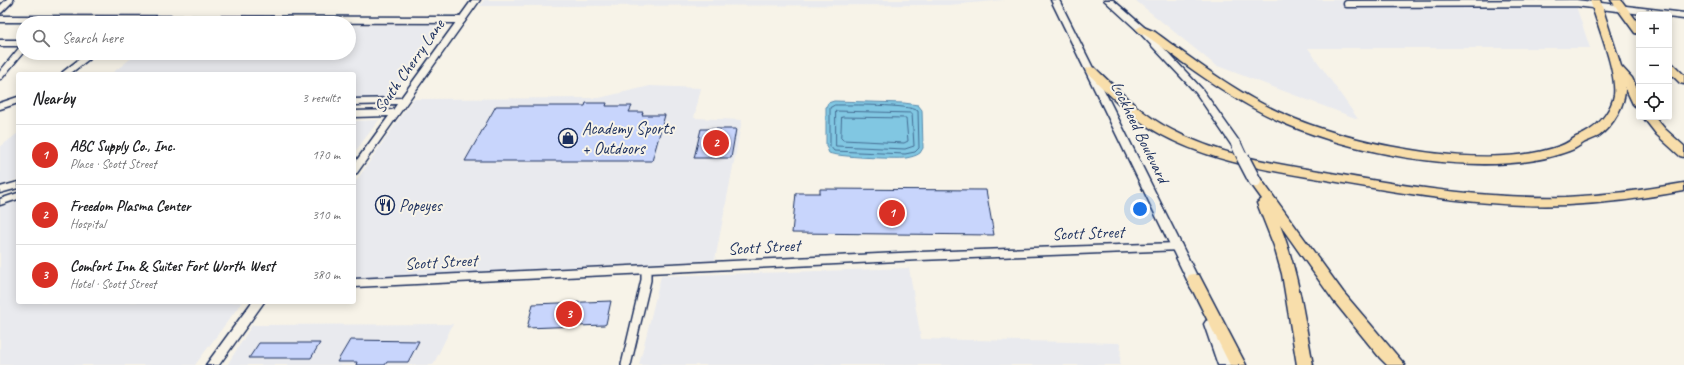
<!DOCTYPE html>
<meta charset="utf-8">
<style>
:root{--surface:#fff;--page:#f6f6f6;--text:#202124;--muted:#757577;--line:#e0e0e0;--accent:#d93025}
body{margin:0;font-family:Caveat,sans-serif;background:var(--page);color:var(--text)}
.controls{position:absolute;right:12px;top:12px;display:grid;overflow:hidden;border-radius:4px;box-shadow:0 2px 10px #0003}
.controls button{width:36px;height:36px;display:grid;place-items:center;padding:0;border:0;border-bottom:1px solid var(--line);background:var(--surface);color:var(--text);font:20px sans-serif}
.you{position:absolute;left:1140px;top:209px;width:14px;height:14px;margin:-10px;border:3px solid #fff;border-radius:50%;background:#1a73e8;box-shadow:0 0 0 6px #1a73e833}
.badge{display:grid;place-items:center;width:26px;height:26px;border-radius:50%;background:var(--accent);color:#fff;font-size:13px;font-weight:700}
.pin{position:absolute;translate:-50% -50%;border:2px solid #fff;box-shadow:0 1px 4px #0006}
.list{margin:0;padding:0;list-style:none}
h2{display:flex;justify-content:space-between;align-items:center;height:52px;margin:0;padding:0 16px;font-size:17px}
h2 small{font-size:13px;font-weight:400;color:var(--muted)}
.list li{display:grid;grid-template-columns:26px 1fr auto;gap:12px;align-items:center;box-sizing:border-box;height:60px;padding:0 16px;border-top:1px solid var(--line)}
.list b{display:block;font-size:15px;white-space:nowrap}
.list p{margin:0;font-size:13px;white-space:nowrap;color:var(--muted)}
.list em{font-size:13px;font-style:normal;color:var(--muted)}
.icon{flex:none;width:22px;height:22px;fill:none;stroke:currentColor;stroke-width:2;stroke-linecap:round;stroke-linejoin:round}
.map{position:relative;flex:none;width:1684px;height:365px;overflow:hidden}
.search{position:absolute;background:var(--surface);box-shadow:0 2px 10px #0003;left:16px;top:16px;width:340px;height:44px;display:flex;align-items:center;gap:10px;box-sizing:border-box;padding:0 14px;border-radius:22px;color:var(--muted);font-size:15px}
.panel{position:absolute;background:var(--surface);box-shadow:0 2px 10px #0003;left:16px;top:72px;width:340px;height:232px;border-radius:4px}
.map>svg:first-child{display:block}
.built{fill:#e9eaee}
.water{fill:#81c7e2;stroke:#588aad}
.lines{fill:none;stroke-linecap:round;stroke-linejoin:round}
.shore{stroke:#446c93;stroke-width:1}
.building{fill:#c8d5fc;stroke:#1b2f5e}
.minor-far1-casing{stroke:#1b2f5e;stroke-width:9}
.minor-casing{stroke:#1b2f5e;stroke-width:12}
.tertiary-casing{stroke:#1b2f5e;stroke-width:3}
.secondary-casing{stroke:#1b2f5e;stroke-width:3}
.primary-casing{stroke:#1b2f5e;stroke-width:3}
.minor-far1{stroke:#f7f3e8;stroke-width:6}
.minor{stroke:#f7f3e8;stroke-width:9}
.tertiary{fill:#f7f3e8;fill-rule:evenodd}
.secondary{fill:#f7f3e8;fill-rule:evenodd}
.primary{fill:#f8deab;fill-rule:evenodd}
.secondary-bridge-far1-casing{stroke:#1b2f5e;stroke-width:12;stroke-linecap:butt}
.secondary-bridge-casing{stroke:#1b2f5e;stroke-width:15;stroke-linecap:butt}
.secondary-bridge-far1{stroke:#f7f3e8;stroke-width:10}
.secondary-bridge{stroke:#f7f3e8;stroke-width:12}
.labels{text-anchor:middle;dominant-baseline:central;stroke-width:4;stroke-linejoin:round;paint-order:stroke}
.street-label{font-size:17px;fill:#1b2f5e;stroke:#f7f3e8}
.poi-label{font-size:17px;fill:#1b2f5e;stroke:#f7f3e8;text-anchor:start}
</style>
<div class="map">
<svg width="1684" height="365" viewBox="0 0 1684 365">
<rect width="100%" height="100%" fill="#f7f3e8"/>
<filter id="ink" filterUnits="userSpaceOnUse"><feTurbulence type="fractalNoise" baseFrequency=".025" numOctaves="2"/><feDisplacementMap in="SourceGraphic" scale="8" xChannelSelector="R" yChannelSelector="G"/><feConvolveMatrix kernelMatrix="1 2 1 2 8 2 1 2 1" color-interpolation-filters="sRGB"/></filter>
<g filter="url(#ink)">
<!-- built -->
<g class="built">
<path d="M484,0H1005L949,5L480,6Z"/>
<path d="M1135,0H1574L1590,48H1308L1358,119L1215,65Z"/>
<path d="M349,25H446L389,98L354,99V74H111L138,53H349Z"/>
<path d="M650,86L701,88L694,118L742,120L715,260L354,278V184L413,99L599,98Z"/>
<path d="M379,120L354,153V121Z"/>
<path d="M18,133V179L0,185V147Z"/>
<path d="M18,201V302H242L195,365H0V207Z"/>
<path d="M909,268L921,339L1121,343L1120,365H639L661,276Z"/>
<path d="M453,324L433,365H227L252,325Z"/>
</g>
<!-- water -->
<path class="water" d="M834,101L904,103L918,105L922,110L923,148L920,153C916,156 911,157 906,158C893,159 838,157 829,153L826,146V107L828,103Z"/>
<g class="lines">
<!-- shore -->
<g class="shore">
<path d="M835,105C849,105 910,104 918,111L919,148L915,152L905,154L834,151L830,146V108Z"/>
<path d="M836,111L912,113L914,146L905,149L836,146Z"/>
<path d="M842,117L906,118L908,141L904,143L843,140L841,138Z"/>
</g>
</g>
<!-- building -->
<g class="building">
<path d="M586,103H607L606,106H632L629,112H643L642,115H665L652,161H465L496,106H585Z"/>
<path d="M701,129H736L731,158H694Z"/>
<path d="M820,189L986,190L994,235L792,233L796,193H820Z"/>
<path d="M611,301L606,324L604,325L527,328L533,304Z"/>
<path d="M350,340L419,341L408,362H387L385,365H356L357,362H337Z"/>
<path d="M259,343H320L311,358H249Z"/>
</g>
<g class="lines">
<defs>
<g id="minor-far1">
<path d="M1347,4L1576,3L1684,16"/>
<path d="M0,10L10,0"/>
<path d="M0,19L462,20"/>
<path d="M0,43H23"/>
<path d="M65,74L92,53"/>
<path d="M0,76L23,48"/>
<path d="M0,106L18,100"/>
</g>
<path id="minor" d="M626,365L646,280V270"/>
<g id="tertiary">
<path d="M472,0H480L357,173L354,174V164L389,116L354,117V111L393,110L397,104L354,105V99L401,98Z"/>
<path d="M18,182V188L0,193V187Z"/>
<path d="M18,193V199L0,205V199Z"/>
<path d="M1177,243L1181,244L1182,247L1181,250L920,260L354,287V279L920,252Z"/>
<path d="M252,302H264L219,365H206Z"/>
</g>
<g id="secondary">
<path d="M1051,0H1059L1203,288L1201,291L1197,292L1193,291L1191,288Z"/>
<path d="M1104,0H1113L1144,27L1202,89L1241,144L1240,146H1232L1196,93L1138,31Z"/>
<path d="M1211,319L1216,321L1218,324L1232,365H1218L1204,324L1206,321Z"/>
</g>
<g id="primary">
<path d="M1590,0H1600L1621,66L1632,78L1639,93V107L1635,106L1633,104L1625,87C1626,104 1613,126 1599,136C1595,138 1590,140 1585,142C1580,145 1575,149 1569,151C1492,180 1360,156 1286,124C1249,108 1215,86 1182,62C1171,54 1160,45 1148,37C1144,34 1139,33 1136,29L1141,26L1155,32C1199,64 1244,99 1295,119C1364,147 1490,171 1560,146C1566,144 1571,140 1576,137C1581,135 1586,133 1590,130C1601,123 1612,108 1614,95C1617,72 1597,24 1590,0Z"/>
<path d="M1611,0H1621L1639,24V34L1635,33Z"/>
<path d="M1669,63L1673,64L1684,75V84L1680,83L1669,72Z"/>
<path d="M1091,67L1095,68C1119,91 1142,115 1172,130C1221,156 1277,164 1331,173C1409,187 1487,199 1566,197C1606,195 1645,190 1684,183V191C1646,198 1607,203 1568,205C1486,208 1406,194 1326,180C1271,171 1212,162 1162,135C1133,119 1110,96 1087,72L1086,70L1087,68Z"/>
<path d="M1643,117H1655L1665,129L1684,146V157L1680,156L1657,135Z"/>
<path d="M1255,177L1260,178L1343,292L1405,365H1387L1380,358L1333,300L1280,225C1298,270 1304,317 1313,365H1297L1282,274L1274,246L1257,203L1262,199L1249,181L1250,178Z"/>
<path d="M1194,274L1199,275L1201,279L1246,365H1230L1187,279L1189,275Z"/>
</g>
</defs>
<!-- minor-far1 casing -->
<use href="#minor-far1" class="minor-far1-casing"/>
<!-- minor casing -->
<use href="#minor" class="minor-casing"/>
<!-- tertiary casing -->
<use href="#tertiary" class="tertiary-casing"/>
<!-- secondary casing -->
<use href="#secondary" class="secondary-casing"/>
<!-- primary casing -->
<use href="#primary" class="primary-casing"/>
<!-- minor-far1 -->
<use href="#minor-far1" class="minor-far1"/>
<!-- minor -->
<use href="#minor" class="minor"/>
<!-- tertiary -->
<use href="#tertiary" class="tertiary"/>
<!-- secondary -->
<use href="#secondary" class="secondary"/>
<!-- primary -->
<use href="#primary" class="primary"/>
<defs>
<path id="secondary-bridge-far1" d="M1236,144L1243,159"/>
<path id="secondary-bridge" d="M1243,158L1255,181"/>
</defs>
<!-- secondary-bridge-far1 casing -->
<use href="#secondary-bridge-far1" class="secondary-bridge-far1-casing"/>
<!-- secondary-bridge casing -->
<use href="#secondary-bridge" class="secondary-bridge-casing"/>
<!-- secondary-bridge-far1 -->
<use href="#secondary-bridge-far1" class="secondary-bridge-far1"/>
<!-- secondary-bridge -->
<use href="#secondary-bridge" class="secondary-bridge"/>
</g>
</g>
<!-- icons -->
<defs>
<symbol id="shop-ring" viewBox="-11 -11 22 22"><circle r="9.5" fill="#f7f3e8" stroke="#1b2f5e" stroke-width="1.5"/><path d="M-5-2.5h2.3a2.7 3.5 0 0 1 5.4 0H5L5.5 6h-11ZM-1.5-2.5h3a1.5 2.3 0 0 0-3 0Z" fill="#1b2f5e"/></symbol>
<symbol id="restaurant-ring" viewBox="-11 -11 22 22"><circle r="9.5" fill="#f7f3e8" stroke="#1b2f5e" stroke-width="1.5"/><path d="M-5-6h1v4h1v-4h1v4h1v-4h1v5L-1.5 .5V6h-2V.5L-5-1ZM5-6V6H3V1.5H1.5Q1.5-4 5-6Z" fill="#1b2f5e"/></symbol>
</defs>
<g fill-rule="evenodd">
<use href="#shop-ring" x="557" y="127" width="22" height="22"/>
<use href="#restaurant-ring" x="374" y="194" width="22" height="22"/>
</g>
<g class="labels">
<!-- street labels -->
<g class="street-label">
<text transform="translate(409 66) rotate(-55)">South Cherry Lane</text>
<text transform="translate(1140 132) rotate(64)">Lockheed Boulevard</text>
<text transform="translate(1088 233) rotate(-2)">Scott Street</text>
<text transform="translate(764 247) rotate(-3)">Scott Street</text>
<text transform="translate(441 262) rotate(-3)">Scott Street</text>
</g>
<!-- poi labels -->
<g class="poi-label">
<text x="582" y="128">Academy Sports<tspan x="582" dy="20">+ Outdoors</tspan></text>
<text x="399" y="205">Popeyes</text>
</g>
</g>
</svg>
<div class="controls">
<button>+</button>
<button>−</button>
<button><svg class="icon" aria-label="locate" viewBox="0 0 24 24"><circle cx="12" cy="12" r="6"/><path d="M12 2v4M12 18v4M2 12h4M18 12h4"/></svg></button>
</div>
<div class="you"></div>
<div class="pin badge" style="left:892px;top:213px">1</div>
<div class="pin badge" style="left:716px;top:143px">2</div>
<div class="pin badge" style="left:569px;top:314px">3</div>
<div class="search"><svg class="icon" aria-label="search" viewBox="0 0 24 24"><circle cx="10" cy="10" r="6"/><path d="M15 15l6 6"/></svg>Search here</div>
<section class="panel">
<h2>Nearby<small>3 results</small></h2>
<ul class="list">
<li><span class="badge">1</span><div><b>ABC Supply Co., Inc.</b><p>Place · Scott Street</p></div><em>170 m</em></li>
<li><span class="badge">2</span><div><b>Freedom Plasma Center</b><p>Hospital</p></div><em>310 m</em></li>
<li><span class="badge">3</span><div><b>Comfort Inn &amp; Suites Fort Worth West</b><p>Hotel · Scott Street</p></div><em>380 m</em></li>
</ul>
</section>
</div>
